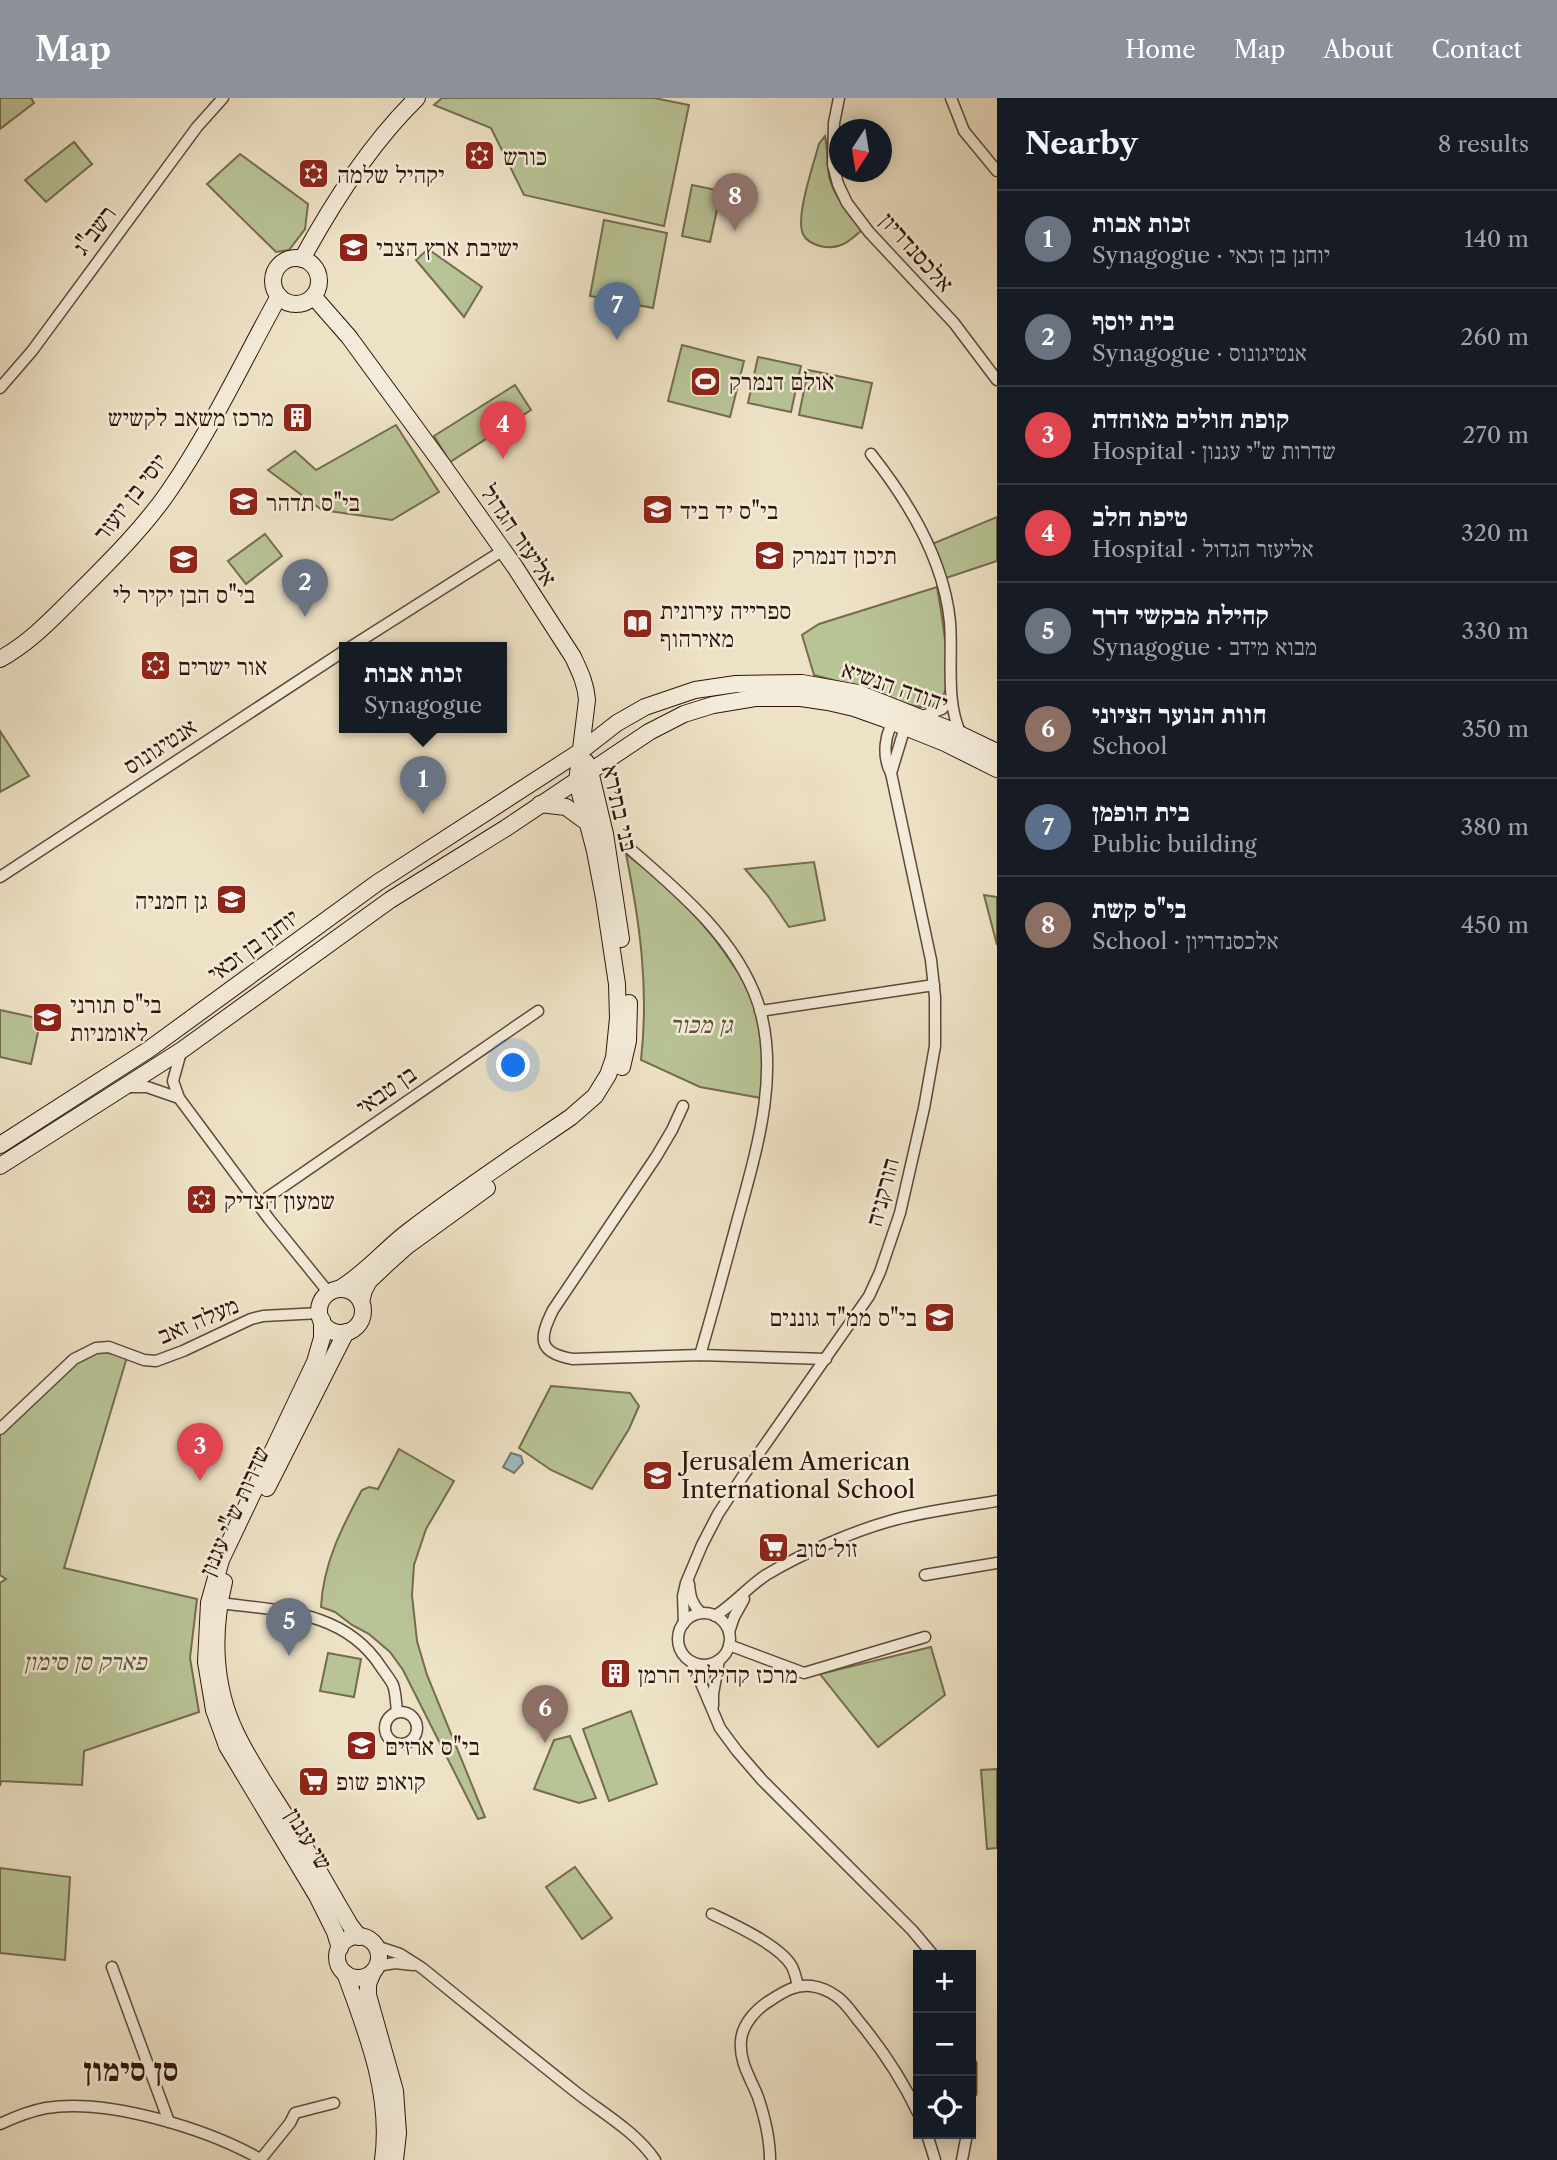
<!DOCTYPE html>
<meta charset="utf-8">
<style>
:root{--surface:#171b24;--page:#242831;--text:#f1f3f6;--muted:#9ea1a6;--line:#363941;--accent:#8c9099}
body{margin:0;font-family:"Libre Caslon Text","Frank Ruhl Libre",serif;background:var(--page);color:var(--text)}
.controls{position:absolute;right:21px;bottom:21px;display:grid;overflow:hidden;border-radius:0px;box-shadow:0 4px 18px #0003}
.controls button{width:63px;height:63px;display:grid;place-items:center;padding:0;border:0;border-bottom:2px solid var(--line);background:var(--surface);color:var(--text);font:35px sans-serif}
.compass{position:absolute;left:829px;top:21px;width:63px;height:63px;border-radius:50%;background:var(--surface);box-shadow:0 4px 18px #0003;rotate:192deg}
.you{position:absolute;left:514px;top:968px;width:24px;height:24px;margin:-18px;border:5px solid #fff;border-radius:50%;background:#1a73e8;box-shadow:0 0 0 10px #1a73e833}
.badge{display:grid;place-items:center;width:46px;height:46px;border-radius:50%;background:var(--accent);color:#fff;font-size:23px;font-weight:700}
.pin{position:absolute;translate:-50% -58px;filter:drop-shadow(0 2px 4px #0008)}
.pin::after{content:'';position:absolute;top:37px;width:24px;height:21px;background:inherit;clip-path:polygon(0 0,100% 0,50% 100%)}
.popup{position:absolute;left:339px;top:544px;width:168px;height:91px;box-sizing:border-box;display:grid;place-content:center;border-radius:0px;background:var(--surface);filter:drop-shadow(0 2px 5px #0005);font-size:23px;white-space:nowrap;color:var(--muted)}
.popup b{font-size:26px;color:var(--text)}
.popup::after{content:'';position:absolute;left:50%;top:100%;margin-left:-14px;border:14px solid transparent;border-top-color:var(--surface)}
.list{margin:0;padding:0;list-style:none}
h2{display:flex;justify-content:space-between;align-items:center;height:91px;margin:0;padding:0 28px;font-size:30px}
h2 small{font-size:23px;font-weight:400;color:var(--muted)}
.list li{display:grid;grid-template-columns:46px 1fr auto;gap:21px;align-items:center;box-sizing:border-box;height:98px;padding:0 28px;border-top:2px solid var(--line)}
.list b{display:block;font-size:26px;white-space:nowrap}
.list p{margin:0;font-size:23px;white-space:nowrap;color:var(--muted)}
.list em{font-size:23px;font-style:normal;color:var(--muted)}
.icon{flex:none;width:38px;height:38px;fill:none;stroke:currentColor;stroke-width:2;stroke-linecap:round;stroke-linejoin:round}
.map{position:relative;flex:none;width:997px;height:2062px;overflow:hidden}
header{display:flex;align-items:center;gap:42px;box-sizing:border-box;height:98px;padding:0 35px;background:var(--accent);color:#fff}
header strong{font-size:33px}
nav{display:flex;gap:38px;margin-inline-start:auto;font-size:24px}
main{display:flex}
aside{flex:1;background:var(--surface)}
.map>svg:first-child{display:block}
.green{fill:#b8c396;stroke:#746c4f;stroke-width:2}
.water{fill:#9ebbbf;stroke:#727876;stroke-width:2}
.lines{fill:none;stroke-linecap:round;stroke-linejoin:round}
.street-casing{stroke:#5f4838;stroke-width:13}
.secondary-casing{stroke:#2f1408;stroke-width:18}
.street{stroke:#f4ecda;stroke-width:10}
.secondary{stroke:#f4ecda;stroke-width:16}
.labels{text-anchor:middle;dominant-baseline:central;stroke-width:5;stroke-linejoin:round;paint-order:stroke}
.poi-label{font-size:24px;fill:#2f1408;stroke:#f4ecda;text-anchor:start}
.street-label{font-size:24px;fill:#2f1408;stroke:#f4ecda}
.park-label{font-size:24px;font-style:italic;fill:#5f513a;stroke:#f4ecda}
.district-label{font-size:32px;font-weight:bold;fill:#2f1408;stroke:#f4ecda}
</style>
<header>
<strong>Map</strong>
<nav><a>Home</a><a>Map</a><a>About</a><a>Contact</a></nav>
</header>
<main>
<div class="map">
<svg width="997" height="2062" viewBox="0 0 997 2062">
<rect width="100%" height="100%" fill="#eee2c6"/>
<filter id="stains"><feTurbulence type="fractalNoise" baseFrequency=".00286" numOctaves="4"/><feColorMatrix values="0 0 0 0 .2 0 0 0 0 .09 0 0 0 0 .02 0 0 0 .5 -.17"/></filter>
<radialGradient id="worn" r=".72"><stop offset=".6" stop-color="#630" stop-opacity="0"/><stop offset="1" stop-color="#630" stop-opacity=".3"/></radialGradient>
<!-- green -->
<g class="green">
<path d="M0,0H31L34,5L0,31Z"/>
<path d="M442,0H654L689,7L664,128L524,97L491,30L434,7Z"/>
<path d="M825,38C828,52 827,65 829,78C834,100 849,115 863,131C850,143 839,153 820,148C813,146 806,143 803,136C795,119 814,65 819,46Z"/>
<path d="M74,44L92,66L46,104L25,82Z"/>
<path d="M240,56L308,106L305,131L289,152L276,154L207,86Z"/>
<path d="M692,87L721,93L710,144L682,138Z"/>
<path d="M604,122L667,135L653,210L590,198Z"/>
<path d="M428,151L482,189L464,219L416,162Z"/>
<path d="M682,247L744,263L730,319L668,303Z"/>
<path d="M758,259L801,268L791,314L748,305Z"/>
<path d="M808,272L872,285L862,330L799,317Z"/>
<path d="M515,287L531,312L450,364L434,338Z"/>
<path d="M396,327L439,394L392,422L322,412L268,372L295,353L316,372Z"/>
<path d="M997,419V463L946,480L932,446Z"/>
<path d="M265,436L282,458L246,486L228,463Z"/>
<path d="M937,489C941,512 953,577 944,596C940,605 931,609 922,609C908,609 885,598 871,593C852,587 833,582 814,577L802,537L819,526Z"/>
<path d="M0,633L29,678L0,694Z"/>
<path d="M626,756C667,787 705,823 733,867C739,875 746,885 750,894C763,929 765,964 761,1000L700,989L641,962C649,891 640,825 626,756Z"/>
<path d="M814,764L825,822L789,829L768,798L745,771Z"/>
<path d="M984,797L997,799V847Z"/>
<path d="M0,912L41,921L31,966L0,959Z"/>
<path d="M92,1255H109L127,1259L64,1470L197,1501L190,1560L199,1614L84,1653L82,1687L1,1683L0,1688V1485L6,1481L0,1477V1336L79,1262Z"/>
<path d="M551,1288L630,1295L639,1308L629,1331L592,1391L551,1372L519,1350Z"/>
<path d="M399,1351L454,1383L426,1431L414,1467L412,1497L417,1543L427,1577L485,1719L478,1721L403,1572L390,1554L369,1536L352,1527L335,1514L321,1509C323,1466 342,1429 362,1392L369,1389L378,1391Z"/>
<path d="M931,1549L945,1597L878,1649L820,1576Z"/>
<path d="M328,1555L361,1561L354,1599L320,1593Z"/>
<path d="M631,1613L657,1686L609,1703L583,1631Z"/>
<path d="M570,1638L596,1700L579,1705L534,1691L554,1642Z"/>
<path d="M997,1671V1750L987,1751L981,1672Z"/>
<path d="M575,1769L612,1820L582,1841L546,1789Z"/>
<path d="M0,1770L70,1779L65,1862L0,1855Z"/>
</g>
<!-- water -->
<path class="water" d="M511,1355L521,1358L523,1365L514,1375L503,1369Z"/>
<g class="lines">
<defs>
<g id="street">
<path d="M839,0L834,25L833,67L838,86L847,105L869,134L954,225L997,282"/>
<path d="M951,0L964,33L997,73"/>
<path d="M0,290L32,253L197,29L223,0"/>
<path d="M871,356C909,404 944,462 950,524C953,560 945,604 961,636"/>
<path d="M349,550L502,453"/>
<path d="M920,619L942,611L951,601"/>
<path d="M891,675L905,629V624"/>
<path d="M630,751C680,794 736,841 758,905C781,976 756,1054 737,1124C725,1168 713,1213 700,1257"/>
<path d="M0,779L344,553"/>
<path d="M760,913L934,887"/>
<path d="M181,954L173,983L179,1000L269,1121L329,1195"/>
<path d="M128,989H147L179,1000"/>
<path d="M683,1008L672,1032L656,1059L553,1212C539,1240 537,1255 573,1261L700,1257L826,1261"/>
<path d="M258,1106L538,913"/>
<path d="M0,1331L74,1261L96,1250L109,1249L144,1262L156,1263L183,1253L251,1221L263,1218L320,1215"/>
<path d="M925,1477L997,1465"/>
<path d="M689,1486C690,1499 692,1506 701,1515"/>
<path d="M220,1505C280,1513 344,1512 381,1569C385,1575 390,1581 393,1587C396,1595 396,1606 397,1614"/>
<circle cx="704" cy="1541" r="26"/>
<path d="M715,1518C734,1506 748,1489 766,1477C801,1456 851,1434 890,1423C925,1413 962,1409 997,1403"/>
<path d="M684,1525L683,1498L686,1485L702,1447L718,1416L743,1378L869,1198L880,1174L900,1115L924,1010L935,948V899L931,862L891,675C882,659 884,633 897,620"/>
<path d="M729,1534L734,1519L744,1501"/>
<path d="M729,1547L804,1575L925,1539"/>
<path d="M692,1564L720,1630L737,1653L762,1682L912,1832L933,1857"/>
<path d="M713,1608V1596L719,1562"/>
<circle cx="401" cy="1630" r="16"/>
<path d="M712,1816C733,1826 779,1847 791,1867C795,1873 796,1881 798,1888"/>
<path d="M376,1848L400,1856L422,1870C474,1912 525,1954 577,1995C604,2016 636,2034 655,2062"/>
<path d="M377,1868L395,1865L413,1867"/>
<path d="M112,1869L169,2024"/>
<path d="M971,1966V1995"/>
<path d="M0,2026C15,2019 30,2013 46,2010C108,2000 208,2031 262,2062"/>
<path d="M927,2036L935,2062"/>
<path d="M261,2061L290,2025L295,2015L334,2005"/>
<path d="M770,2062C770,2040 765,2020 758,1999C751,1981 739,1964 741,1943C742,1926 757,1910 771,1902C783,1894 796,1886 811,1888C819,1889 829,1893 836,1898C844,1903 851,1913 857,1921C882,1951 902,1981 918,2015"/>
<path d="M962,2062L967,2036"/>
</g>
<g id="secondary">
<circle cx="296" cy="183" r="23"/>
<path d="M302,161C333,104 371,45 417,0"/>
<path d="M314,199L349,239L442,366L515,469L573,559C580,574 586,586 587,602L577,684L595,753L604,800L617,886L618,920L614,960L608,977L595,998L571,1019C517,1056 461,1093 409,1133C385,1151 365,1176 339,1191"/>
<path d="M0,561C28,546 51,522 73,500C106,467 143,431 169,393C211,332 243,263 279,198"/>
<path d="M586,664L590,673L605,736L621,841"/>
<path d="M540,706L566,709L588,725"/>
<path d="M622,969L628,943L629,905"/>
<path d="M0,1047L148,952L377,785L581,653L617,625L645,609L695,592L736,586L802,585L858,595L951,632L997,654"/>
<path d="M0,1068L182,952L390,802L506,730L649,634L684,616L713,607L755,600H801L828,604L854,610L885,621L945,645L997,671"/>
<circle cx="341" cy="1213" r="22"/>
<path d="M361,1204L364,1192L369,1183L389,1164L407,1148L487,1090"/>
<path d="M322,1222V1240L315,1264L221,1462L209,1505L206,1564L214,1612L227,1648L317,1798L335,1834L340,1850"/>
<path d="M267,1390L346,1234"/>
<path d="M224,1484C212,1534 213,1588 236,1635C250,1665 270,1693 288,1722C310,1756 329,1792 350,1827L359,1839"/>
<circle cx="358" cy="1859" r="21"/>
<path d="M373,1874L368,1886V1897L395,1993L398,2035L395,2062"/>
<path d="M345,1875C367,1935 392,1997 383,2062"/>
</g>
</defs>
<!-- street casing -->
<use href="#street" class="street-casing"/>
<!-- secondary casing -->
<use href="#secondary" class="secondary-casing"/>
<!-- street -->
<use href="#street" class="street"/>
<!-- secondary -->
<use href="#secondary" class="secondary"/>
</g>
<!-- icons -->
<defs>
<symbol id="synagogue-square" viewBox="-11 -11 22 22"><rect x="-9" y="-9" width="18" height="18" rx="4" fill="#8f2418" stroke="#f4ecda"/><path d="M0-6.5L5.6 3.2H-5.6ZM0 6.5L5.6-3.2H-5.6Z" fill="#fff"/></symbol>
<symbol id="university-square" viewBox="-11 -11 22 22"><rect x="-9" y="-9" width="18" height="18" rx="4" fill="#8f2418" stroke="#f4ecda"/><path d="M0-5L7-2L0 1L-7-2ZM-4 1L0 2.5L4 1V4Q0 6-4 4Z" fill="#fff"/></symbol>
<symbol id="stadium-square" viewBox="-11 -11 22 22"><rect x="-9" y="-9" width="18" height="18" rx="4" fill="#8f2418" stroke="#f4ecda"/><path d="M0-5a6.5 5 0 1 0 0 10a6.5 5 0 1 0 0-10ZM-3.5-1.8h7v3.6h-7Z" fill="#fff"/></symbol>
<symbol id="building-square" viewBox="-11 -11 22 22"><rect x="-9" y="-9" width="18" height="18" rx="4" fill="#8f2418" stroke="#f4ecda"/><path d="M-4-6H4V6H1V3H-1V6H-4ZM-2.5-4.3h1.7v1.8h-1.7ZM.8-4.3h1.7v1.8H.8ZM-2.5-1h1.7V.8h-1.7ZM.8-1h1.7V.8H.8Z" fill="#fff"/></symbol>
<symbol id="school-square" viewBox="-11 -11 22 22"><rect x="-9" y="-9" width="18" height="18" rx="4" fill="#8f2418" stroke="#f4ecda"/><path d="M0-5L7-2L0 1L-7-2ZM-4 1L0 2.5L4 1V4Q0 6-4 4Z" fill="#fff"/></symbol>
<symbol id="library-square" viewBox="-11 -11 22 22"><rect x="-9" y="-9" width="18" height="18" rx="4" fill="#8f2418" stroke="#f4ecda"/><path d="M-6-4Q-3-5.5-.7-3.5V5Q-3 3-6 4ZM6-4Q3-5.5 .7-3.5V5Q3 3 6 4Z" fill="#fff"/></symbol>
<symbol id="supermarket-square" viewBox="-11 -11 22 22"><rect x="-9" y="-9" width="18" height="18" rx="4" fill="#8f2418" stroke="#f4ecda"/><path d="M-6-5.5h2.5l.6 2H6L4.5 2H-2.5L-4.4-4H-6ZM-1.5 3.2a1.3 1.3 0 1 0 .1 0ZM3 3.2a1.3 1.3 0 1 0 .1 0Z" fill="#fff"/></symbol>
</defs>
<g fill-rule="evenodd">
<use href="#synagogue-square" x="462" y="40" width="35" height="35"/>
<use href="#synagogue-square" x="296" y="58" width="35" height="35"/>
<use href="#university-square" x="336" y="132" width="35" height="35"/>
<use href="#stadium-square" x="688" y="266" width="35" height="35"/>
<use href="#building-square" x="280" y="302" width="35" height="35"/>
<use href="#school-square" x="226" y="386" width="35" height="35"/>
<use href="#school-square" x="640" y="394" width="35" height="35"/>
<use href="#school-square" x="752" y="440" width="35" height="35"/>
<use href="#school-square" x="166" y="444" width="35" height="35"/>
<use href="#library-square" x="620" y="508" width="35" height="35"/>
<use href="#synagogue-square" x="138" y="550" width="35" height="35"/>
<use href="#school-square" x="214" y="784" width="35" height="35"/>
<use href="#school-square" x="30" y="902" width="35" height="35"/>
<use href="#synagogue-square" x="184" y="1084" width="35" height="35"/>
<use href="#school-square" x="922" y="1202" width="35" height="35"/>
<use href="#school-square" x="640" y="1360" width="35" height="35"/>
<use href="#supermarket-square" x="756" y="1432" width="35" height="35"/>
<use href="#building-square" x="598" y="1558" width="35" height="35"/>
<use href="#school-square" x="344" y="1630" width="35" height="35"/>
<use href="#supermarket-square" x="296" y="1666" width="35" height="35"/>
</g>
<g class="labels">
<!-- poi labels -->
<g class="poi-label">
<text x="503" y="58">כורש</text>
<text x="337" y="76">יקהיל שלמה</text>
<text x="376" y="149">ישיבת ארץ הצבי</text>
<text x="729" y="283">אולם דנמרק</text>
<text x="274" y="319" text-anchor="end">מרכז משאב לקשיש</text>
<text x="266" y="404">בי"ס תדהר</text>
<text x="680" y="412">בי"ס יד ביד</text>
<text x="792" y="457">תיכון דנמרק</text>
<text x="184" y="496" text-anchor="middle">בי"ס הבן יקיר לי</text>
<text x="660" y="512">ספרייה עירונית<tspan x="660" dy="28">מאירהוף</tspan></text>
<text x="178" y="568">אור ישרים</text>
<text x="208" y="802" text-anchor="end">גן חמניה</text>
<text x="70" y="906">בי"ס תורני<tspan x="70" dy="28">לאומניות</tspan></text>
<text x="224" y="1102">שמעון הצדיק</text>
<text x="917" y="1219" text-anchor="end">בי"ס ממ"ד גוננים</text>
<text x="681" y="1363">Jerusalem American<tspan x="681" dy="28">International School</tspan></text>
<text x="796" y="1450">זול טוב</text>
<text x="638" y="1576">מרכז קהילתי הרמן</text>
<text x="385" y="1648">בי"ס ארזים</text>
<text x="336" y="1683">קואופ שופ</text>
</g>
<!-- street labels -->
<g class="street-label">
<text transform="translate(94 132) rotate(-53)">רשב"ג</text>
<text transform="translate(917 154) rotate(48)">אלכסנדריון</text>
<text transform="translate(130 399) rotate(-52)">יוסי בן יועזר</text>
<text transform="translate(519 437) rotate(56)">אליעזר הגדול</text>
<text transform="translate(895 588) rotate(19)">יהודה הנשיא</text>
<text transform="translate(160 648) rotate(-33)">אנטיגונוס</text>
<text transform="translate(620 710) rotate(77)">בני בתירא</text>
<text transform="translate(253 847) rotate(-36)">יוחנן בן זכאי</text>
<text transform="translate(386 992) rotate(-35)">בן טבאי</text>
<text transform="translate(882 1094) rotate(-75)">הורקניה</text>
<text transform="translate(198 1222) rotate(-23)">מעלה זאב</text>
<text transform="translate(234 1413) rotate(-66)">שדרות ש"י עגנון</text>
<text transform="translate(309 1741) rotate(59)">שי עגנון</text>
</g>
<!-- park labels -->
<g class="park-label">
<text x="701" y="926">גן מכור</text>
<text x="85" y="1563">פארק סן סימון</text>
</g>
<!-- district labels -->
<g class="district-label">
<text x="131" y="1971">סן סימון</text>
</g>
</g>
<rect width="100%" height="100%" filter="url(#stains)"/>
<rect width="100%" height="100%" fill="url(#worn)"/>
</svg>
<div class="controls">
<button>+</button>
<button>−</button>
<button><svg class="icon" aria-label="locate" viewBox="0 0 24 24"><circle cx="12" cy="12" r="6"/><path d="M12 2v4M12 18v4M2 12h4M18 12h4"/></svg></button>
</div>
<svg class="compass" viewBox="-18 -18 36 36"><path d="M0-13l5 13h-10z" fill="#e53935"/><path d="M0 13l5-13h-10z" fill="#9ea1a6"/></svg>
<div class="you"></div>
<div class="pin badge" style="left:423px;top:716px;background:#6b7280">1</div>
<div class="popup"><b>זכות אבות</b>Synagogue</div>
<div class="pin badge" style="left:305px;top:519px;background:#6b7280">2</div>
<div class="pin badge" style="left:200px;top:1383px;background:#e0444e">3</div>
<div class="pin badge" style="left:503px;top:361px;background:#e0444e">4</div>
<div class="pin badge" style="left:289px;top:1558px;background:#6b7280">5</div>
<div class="pin badge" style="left:545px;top:1645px;background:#8d6e63">6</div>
<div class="pin badge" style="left:617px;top:242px;background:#5c6f8a">7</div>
<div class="pin badge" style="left:735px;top:133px;background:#8d6e63">8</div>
</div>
<aside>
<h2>Nearby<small>8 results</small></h2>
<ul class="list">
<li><span class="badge" style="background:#6b7280">1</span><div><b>זכות אבות</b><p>Synagogue · יוחנן בן זכאי</p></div><em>140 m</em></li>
<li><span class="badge" style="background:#6b7280">2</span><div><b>בית יוסף</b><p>Synagogue · אנטיגונוס</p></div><em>260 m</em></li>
<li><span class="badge" style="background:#e0444e">3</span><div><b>קופת חולים מאוחדת</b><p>Hospital · שדרות ש&quot;י עגנון</p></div><em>270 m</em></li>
<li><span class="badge" style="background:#e0444e">4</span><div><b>טיפת חלב</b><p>Hospital · אליעזר הגדול</p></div><em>320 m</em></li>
<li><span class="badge" style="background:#6b7280">5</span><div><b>קהילת מבקשי דרך</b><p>Synagogue · מבוא מידב</p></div><em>330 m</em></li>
<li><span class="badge" style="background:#8d6e63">6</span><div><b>חוות הנוער הציוני</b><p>School</p></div><em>350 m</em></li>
<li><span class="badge" style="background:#5c6f8a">7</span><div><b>בית הופמן</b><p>Public building</p></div><em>380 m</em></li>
<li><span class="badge" style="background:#8d6e63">8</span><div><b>בי&quot;ס קשת</b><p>School · אלכסנדריון</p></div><em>450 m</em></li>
</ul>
</aside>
</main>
